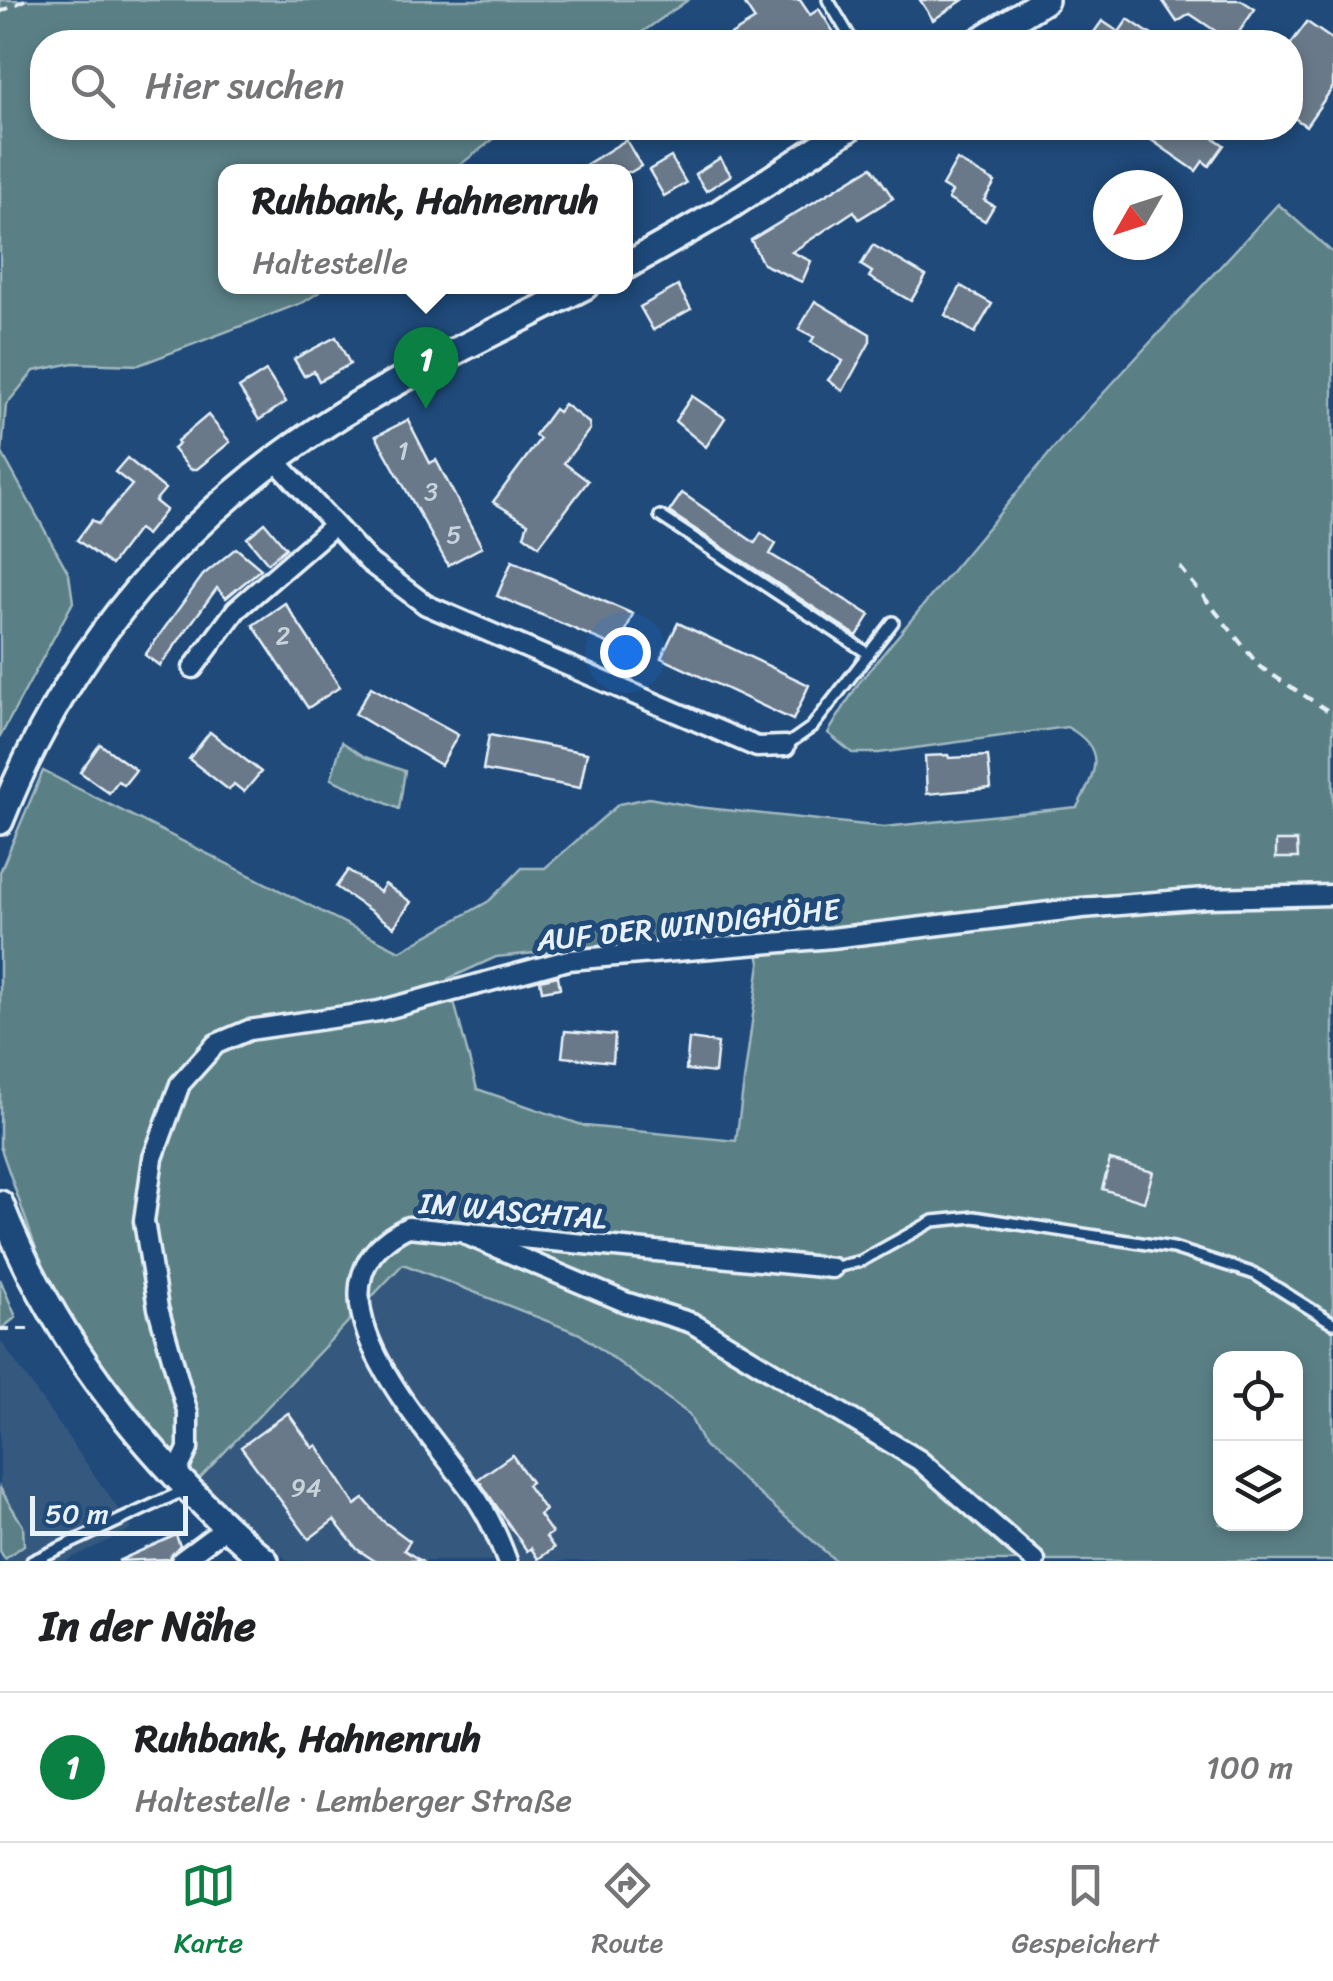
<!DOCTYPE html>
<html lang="de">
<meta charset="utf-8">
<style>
:root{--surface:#fff;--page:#f2f2f2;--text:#202124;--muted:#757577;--line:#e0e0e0;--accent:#0b8043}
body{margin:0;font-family:Sriracha,sans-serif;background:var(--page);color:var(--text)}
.controls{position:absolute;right:30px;bottom:30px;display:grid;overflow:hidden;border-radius:20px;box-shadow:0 5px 15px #0003}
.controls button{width:90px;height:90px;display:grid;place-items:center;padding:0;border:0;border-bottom:2px solid var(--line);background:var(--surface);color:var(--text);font:50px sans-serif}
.compass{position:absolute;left:1093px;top:170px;width:90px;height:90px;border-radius:50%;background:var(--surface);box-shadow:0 5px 15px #0003;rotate:231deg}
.scale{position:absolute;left:30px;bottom:25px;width:158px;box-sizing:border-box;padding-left:10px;border:5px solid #e8f1f8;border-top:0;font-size:28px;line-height:35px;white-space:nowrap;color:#e8f1f8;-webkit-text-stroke:8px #1f4a7a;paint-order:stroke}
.you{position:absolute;left:625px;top:652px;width:35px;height:35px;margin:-25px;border:8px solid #fff;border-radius:50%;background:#1a73e8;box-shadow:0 0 0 15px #1a73e833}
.badge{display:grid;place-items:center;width:65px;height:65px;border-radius:50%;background:var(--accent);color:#fff;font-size:32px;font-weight:700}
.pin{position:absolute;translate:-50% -82px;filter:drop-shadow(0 2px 5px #0008)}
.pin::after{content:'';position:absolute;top:52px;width:35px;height:30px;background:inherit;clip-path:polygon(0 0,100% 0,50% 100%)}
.popup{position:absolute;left:218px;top:164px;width:415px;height:130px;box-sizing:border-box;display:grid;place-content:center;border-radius:20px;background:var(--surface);filter:drop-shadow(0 2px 8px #0005);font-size:32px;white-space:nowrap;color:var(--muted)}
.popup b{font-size:38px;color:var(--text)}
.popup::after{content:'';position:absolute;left:50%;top:100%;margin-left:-20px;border:20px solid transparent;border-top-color:var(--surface)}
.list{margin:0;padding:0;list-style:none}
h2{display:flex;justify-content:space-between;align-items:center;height:130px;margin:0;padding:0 40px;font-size:42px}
h2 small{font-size:32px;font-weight:400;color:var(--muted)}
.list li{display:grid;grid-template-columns:65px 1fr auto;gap:30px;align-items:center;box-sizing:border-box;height:150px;padding:0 40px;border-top:2px solid var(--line)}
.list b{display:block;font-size:38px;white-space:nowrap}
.list p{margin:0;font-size:32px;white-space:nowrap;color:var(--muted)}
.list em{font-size:32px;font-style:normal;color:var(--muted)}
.icon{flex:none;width:55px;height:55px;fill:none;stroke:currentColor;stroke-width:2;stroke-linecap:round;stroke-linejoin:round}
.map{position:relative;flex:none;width:1333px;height:1561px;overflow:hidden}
.search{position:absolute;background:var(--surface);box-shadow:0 5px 15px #0003;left:30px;right:30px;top:30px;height:110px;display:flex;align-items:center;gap:25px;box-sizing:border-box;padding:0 35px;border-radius:40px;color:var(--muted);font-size:38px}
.sheet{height:280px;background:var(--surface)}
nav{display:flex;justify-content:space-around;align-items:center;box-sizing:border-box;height:140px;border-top:2px solid var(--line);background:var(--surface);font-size:28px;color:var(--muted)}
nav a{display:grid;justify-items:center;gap:5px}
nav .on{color:var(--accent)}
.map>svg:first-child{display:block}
.built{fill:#36587e}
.green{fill:#5a8086;stroke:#a1b8bf;stroke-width:2.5;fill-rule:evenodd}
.building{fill:#6a7989;stroke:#e8f1f8;stroke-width:2.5}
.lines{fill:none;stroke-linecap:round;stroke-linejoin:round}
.service-casing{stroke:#e8f1f8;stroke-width:16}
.minor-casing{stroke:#e8f1f8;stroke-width:25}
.secondary-casing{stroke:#e8f1f8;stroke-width:32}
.path{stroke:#e8f1f8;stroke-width:4;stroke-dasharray:10 8;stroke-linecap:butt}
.service{stroke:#1f4a7a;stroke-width:9}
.minor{stroke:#1f4a7a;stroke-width:18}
.secondary{stroke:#1f4a7a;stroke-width:25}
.labels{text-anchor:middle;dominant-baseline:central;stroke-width:10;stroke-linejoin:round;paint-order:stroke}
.number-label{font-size:25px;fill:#c8d3dc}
.street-label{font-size:30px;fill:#e8f1f8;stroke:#1f4a7a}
</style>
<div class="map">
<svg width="1333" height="1561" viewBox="0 0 1333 1561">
<rect width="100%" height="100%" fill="#1f4a7a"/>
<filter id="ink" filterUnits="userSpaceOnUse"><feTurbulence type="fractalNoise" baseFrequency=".01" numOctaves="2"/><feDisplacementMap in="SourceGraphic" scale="20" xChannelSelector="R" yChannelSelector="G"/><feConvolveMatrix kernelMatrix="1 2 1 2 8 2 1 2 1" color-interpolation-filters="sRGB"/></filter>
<g filter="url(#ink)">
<!-- built -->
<g class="built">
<path d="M403,1264L580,1334L689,1414L704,1446L836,1561H288L196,1482Z"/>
<path d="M0,1340L132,1529L66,1561H0Z"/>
</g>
<!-- green -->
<g class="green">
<path d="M0,0H688L628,42H42V128H508L452,171L226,172V286L327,287L304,302L139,365L73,363L34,371L6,405L2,453L69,574L73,602L0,737Z"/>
<path d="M1278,204L1333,253V1561H836L704,1446L689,1414L580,1334L403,1264L196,1482L55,1303L0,1146V872L43,771L400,951L489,901L522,868H545L619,804L649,798L697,807L884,827L1077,807C1096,772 1108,749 1067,727L879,753H852L828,733L858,684L1063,437ZM754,930L760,963L736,1141L585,1126L477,1089L448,979L496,957ZM1220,1358H1296V1524H1220Z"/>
<path d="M342,742L365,757L405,771L399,809L331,779Z"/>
<path d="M0,1279L16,1317L0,1330Z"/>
<path d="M0,1488L23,1526L24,1545L5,1559L0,1551Z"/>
</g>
<!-- building -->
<g class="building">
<path d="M742,0H800L810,15L819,9L840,42H719L755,20Z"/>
<path d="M920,0H963L933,20Z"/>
<path d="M1162,0H1241L1255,9L1232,42L1190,14L1177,22Z"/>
<path d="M1128,19L1162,42H1087L1102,21L1119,32Z"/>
<path d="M1307,22L1333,40V87L1306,126L1290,115V45Z"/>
<path d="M1134,128H1199L1224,145L1209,166L1203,161L1196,171Z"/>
<path d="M626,140L641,166L631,172H574Z"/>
<path d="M671,157L686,183L664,196L649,170Z"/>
<path d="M720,158L731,175L706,191L695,174Z"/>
<path d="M957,160L995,182L984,200L994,206L985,221L948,199L952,192L942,186Z"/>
<path d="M872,167L893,198L859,219L854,211L792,252L811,261L802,282L763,264L751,240Z"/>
<path d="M873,245L926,276L911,301L869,277L872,272L861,265Z"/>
<path d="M678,286L691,309L653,330L640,307Z"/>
<path d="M961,286L992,304L975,333L945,315Z"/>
<path d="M815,301L870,334V342L843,391L828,380L843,361L811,342L814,337L799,329Z"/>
<path d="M336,337L350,364L319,381L314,371L304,376L294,359Z"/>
<path d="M266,371L286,402L259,420L239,388Z"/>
<path d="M692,396L725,418L706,447L675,421Z"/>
<path d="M564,404L589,423L590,429L564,463L588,481L539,546L524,535L528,523L493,502L540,439L535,435L554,409L558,412Z"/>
<path d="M208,415L230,442L197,469H190L173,449L179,444L177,441Z"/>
<path d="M408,420L430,463L436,460L482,547L448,565L376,436Z"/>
<path d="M127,458L165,489L155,501L166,510L146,535L138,529L111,565L77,540L92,520L98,524L132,485L115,472Z"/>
<path d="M682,493L755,543L761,533L776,544L770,554L870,615L857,636L669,512Z"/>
<path d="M265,523L286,548L268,563L247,538Z"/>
<path d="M236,548L261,569L226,598L217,588L160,666L145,655L203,575Z"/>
<path d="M512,561L633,614L619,648L497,596Z"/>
<path d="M285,603L340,687L308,708L253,625Z"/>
<path d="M678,623L809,685L793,720L661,658Z"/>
<path d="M371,687L458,735L441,765L355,714Z"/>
<path d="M210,732L261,772L244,792L234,784L229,790L189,759Z"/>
<path d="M489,735L587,753L580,788L483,770Z"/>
<path d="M100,744L136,770L124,785L118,781L109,793L80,772Z"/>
<path d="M948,755L949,758L988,756L991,788L927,794L925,756Z"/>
<path d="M1276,841H1297L1298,858H1276Z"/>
<path d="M348,870L380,892L385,884L411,902L394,927L336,887Z"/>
<path d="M558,976L560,988L542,991L540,980Z"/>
<path d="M565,1031L615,1035L613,1062L562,1057Z"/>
<path d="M689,1039L718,1043L715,1073L686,1070Z"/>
<path d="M1110,1160L1153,1172L1144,1202L1102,1189Z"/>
<path d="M288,1413L313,1448L317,1445L355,1505L364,1499L383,1521L410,1541L404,1550L421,1561H375L357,1549L334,1520L309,1539L241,1447Z"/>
<path d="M512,1455L531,1482L527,1485L545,1510L539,1515L552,1533L546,1537L554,1548L538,1559L531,1548L527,1551L478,1479Z"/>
<path d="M176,1535L180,1546L169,1559L118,1561Z"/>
</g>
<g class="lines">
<defs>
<g id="service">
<path d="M828,0L853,42"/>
<path d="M660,516L869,654"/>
<path d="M785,746L812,727L893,622"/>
<path d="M832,1268L861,1261L933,1221L974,1217L1173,1248L1255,1274L1333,1323"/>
<path d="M32,1561L183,1491"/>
</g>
<g id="minor">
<path d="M275,460L369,562L426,605L757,747L785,746"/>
<path d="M193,668L236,610L333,526"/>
<path d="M469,1236L625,1302L692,1323L919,1460L1035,1561"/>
<path d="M175,1476L188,1449V1414L158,1308L144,1221L153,1158L180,1084L216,1044L249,1030L379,1011L568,960L832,938L1082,908L1206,898L1333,895"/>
<path d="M181,1561L228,1526"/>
<path d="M507,1561C499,1539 490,1519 477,1499C431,1431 284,1287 408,1227L832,1268"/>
</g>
<g id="secondary">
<path d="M978,42L1045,0"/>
<path d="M626,266L719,213L849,128"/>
<path d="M0,821C68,649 184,512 342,414C420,366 504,328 585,286"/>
<path d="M0,1204C54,1343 152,1464 265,1561"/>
</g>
</defs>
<!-- service casing -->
<use href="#service" class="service-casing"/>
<!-- minor casing -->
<use href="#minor" class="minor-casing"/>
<!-- secondary casing -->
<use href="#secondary" class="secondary-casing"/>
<!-- path -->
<g class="path">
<path d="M0,12L25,0"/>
<path d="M1180,567L1260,667L1333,714"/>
<path d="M0,1329H35"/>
</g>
<!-- service -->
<use href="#service" class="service"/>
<!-- minor -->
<use href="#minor" class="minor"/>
<!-- secondary -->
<use href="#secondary" class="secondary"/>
</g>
</g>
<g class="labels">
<!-- number labels -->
<g class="number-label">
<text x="403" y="450">1</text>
<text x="431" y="491">3</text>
<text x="454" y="534">5</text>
<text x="283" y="635">2</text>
<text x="306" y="1487">94</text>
</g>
<!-- street labels -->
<g class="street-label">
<text transform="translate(688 925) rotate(-6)">AUF DER WINDIGHÖHE</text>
<text transform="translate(513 1211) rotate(5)">IM WASCHTAL</text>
</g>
</g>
</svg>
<div class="controls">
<button><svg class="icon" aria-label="locate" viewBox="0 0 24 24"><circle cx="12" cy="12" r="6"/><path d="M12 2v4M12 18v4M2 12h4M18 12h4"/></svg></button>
<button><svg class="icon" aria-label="layers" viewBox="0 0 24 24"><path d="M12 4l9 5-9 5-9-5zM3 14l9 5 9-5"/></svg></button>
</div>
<svg class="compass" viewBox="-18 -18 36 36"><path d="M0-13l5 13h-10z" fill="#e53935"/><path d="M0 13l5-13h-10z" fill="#757577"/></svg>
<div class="scale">50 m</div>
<div class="you"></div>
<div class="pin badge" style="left:426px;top:409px">1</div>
<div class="popup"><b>Ruhbank, Hahnenruh</b>Haltestelle</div>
<div class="search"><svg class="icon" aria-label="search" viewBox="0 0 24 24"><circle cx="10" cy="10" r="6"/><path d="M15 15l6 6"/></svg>Hier suchen</div>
</div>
<section class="sheet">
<h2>In der Nähe<small></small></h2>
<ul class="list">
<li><span class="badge">1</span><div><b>Ruhbank, Hahnenruh</b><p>Haltestelle · Lemberger Straße</p></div><em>100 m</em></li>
</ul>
</section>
<nav>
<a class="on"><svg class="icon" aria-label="map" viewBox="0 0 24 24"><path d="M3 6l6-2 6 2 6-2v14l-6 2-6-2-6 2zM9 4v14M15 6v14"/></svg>Karte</a>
<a><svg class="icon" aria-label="directions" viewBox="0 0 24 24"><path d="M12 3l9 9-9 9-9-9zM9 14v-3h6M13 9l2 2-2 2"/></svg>Route</a>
<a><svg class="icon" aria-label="saved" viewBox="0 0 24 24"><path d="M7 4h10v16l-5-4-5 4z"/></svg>Gespeichert</a>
</nav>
